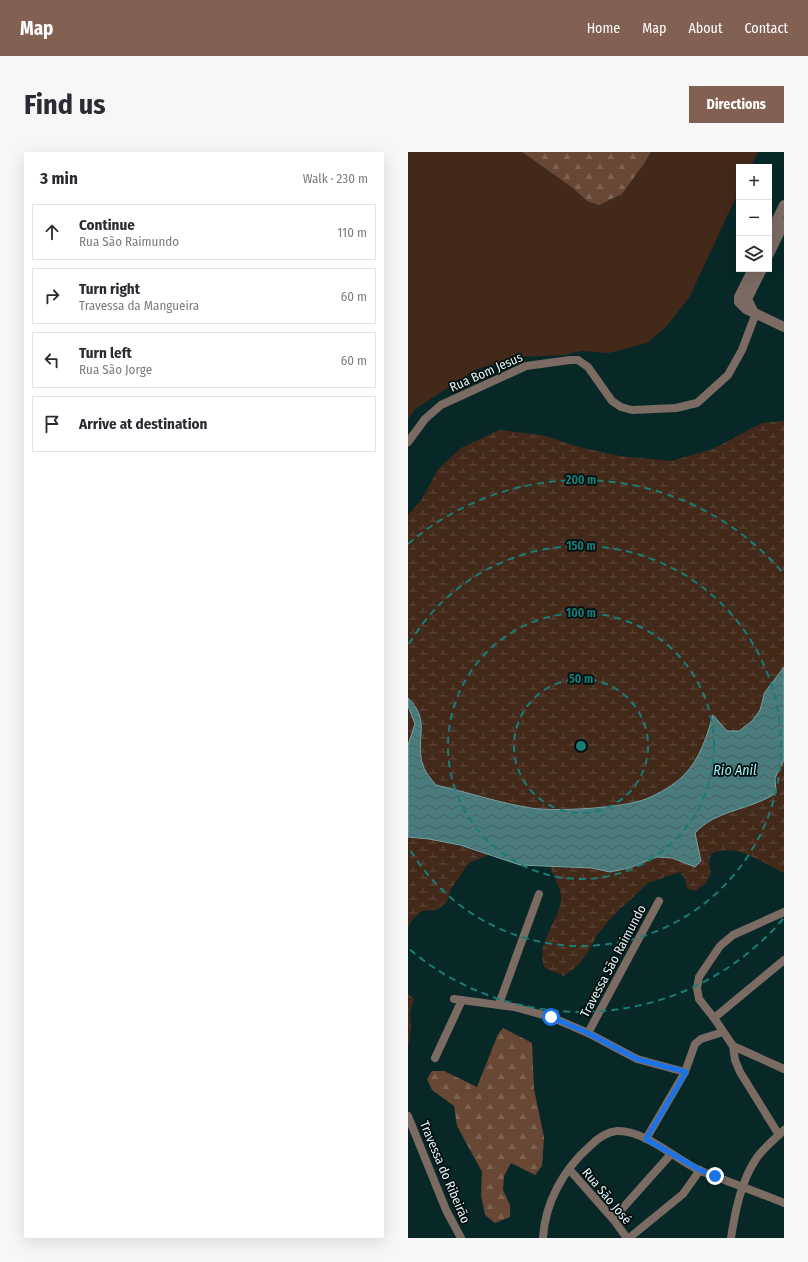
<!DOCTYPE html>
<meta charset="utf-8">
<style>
:root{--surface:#fff;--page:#f7f7f7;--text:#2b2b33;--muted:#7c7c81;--line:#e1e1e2;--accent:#836152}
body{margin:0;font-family:"Fira Sans Condensed",sans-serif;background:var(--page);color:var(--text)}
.controls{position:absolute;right:12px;top:12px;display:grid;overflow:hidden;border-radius:0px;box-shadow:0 4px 16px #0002}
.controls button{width:36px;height:36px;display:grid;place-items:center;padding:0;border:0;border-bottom:1px solid var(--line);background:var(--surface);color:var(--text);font:20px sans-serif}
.stop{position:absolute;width:12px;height:12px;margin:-9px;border:3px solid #1a73e8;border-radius:50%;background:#fff}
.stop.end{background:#1a73e8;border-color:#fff;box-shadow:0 1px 4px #0008}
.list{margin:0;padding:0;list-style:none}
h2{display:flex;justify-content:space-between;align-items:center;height:52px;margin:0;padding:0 16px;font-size:17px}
h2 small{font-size:13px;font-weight:400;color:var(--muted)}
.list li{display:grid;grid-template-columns:26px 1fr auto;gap:12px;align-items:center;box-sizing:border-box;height:56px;margin:0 8px 8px;padding:0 8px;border:1px solid var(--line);border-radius:0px}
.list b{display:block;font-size:15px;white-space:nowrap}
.list p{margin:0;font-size:13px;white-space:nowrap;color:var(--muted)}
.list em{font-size:13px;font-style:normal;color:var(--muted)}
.icon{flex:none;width:22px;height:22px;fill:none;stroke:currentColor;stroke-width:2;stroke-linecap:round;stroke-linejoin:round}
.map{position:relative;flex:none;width:376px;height:1086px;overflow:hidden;border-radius:0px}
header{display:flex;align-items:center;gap:24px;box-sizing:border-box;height:56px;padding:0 20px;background:var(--accent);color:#fff}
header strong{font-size:19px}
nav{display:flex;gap:22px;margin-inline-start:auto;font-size:14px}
.intro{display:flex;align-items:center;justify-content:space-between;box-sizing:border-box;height:96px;padding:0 24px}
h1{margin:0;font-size:28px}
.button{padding:10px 18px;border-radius:0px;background:var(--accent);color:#fff;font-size:14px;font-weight:700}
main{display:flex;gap:24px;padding:0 24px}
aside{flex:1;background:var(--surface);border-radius:0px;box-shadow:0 4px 16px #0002}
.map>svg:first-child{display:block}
.green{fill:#42291a}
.forest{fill:url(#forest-firs)}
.wetland{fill:url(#wetland-marsh)}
.water{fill:url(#water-waves);stroke:#79a0a1}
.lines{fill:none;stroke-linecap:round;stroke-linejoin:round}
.minor{stroke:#7b6b63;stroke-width:8}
.tertiary{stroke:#7b6b63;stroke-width:10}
.route{stroke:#1a73e8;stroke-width:5}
.ring{fill:none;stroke:#1a7c75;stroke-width:2;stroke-dasharray:7 5}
.labels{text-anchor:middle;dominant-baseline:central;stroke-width:3.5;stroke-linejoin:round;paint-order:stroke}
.street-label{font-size:13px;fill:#e3f5f5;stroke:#040e0f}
.water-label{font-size:14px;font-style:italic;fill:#9bf2f2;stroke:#040e0f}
.centre{fill:#1a7c75;stroke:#040e0f;stroke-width:2}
.ring-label{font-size:12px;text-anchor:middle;font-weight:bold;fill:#1a7c75;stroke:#040e0f;stroke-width:3.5;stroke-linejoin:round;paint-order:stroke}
</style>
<header>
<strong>Map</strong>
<nav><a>Home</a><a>Map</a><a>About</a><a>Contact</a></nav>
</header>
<div class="intro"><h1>Find us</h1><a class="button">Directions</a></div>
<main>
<aside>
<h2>3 min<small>Walk · 230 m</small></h2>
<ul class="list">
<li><svg class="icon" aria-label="ahead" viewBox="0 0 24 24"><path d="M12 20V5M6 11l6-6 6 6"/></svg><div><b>Continue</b><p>Rua São Raimundo</p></div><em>110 m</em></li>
<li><svg class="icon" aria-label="right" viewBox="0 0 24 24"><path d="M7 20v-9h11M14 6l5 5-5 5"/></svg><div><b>Turn right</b><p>Travessa da Mangueira</p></div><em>60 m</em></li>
<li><svg class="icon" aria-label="left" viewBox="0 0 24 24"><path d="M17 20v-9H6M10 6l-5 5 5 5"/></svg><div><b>Turn left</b><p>Rua São Jorge</p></div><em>60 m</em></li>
<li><svg class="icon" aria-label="arrive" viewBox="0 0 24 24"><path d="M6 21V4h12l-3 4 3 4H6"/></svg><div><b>Arrive at destination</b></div></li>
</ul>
</aside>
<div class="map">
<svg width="376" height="1086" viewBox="0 0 376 1086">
<defs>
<pattern id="forest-firs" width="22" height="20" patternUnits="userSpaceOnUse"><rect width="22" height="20" fill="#684734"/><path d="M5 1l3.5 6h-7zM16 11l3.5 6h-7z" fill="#7d6252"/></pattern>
<pattern id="wetland-marsh" width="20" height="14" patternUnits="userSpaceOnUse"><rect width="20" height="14" fill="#42291a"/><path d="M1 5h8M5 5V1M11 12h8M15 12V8" fill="none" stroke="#5d493c"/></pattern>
<pattern id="water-waves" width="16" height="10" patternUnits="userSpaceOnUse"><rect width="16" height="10" fill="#4b7c7d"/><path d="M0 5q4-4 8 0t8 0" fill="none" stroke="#486364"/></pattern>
</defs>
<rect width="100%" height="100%" fill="#082828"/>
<!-- green -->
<path class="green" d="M0,0H114L166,37L179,49L214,42L238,9L243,0H350L343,15H331V39L281,146L258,175L239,191L201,201L173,199L157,203L111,205L69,217L7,257L0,267Z"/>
<!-- forest -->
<g class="forest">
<path d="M114,0H243L238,9L214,42L191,53L179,49L166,37Z"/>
<path d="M95,876L124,891L126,937L136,985L134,1014L127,1023L103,1011L96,1024L95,1038L102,1053V1065L87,1071L77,1063L73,1043L74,1020L49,974L46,954L24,938L19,927L24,919H36L69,935L90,882Z"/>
</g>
<!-- wetland -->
<g class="wetland">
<path d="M376,269V515L357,540L352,558L344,569L331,579H319L306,564C299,584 292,608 276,623C265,633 251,642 238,647C214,656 147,660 123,656C91,651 59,640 28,633C21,625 14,616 13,605C10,581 21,567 0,546V363L14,347L30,317L53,296L91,278L134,283L171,295L212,304L263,309L305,297L354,271Z"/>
<path d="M0,554L7,572L0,593Z"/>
<path d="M376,608V721C354,712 328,689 303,702L301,711L303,722L298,731L287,739L279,737L277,727L272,720L240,731L205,764L189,783L181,799L170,813L156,824L137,816C125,793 154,766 153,745C153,736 145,724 142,715L184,716L202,720L221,716L249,705L264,706L279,710L293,709L287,681C308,658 343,658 368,641L367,626Z"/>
<path d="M0,685C28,687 53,693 80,703L61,711L43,737L39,750L29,758L14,759L4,768L0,776Z"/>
<path d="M0,841L6,847L2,860L3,877L0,896Z"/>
</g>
<!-- water -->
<path class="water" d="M376,515V608L367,626L368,641C343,658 307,658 287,681L293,709L287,715L264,706L249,705L221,716L202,720L184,716L112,713L52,693L21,687L0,685V593L7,572L0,554V546C21,567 10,580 13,605C14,616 21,625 28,633C59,640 91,651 123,656C148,660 214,656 238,647C252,641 266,633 276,623C292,607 299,584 305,563L319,579H331L344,569L352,558L357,540Z"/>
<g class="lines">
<!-- minor -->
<g class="minor">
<path d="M0,290L17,267L33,253L118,214L162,208H170L180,215L204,249L213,255L224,258L268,256L289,251L320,223L334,198L348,161"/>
<path d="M46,847L106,855L143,865L180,881L229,907L277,920"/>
<path d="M91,852L131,742"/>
<path d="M306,866L376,808"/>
<path d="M180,881L251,749"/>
<path d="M325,894L376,917"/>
<path d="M27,906L54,848"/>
<path d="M0,964L38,1058L53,1086"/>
<path d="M371,983L332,920L327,908L325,894L306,866L291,847L289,836L291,825L312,794L325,783L376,760"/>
<path d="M238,987L277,920L287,892L293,887L315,880"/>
<path d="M161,1017L205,1067L219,1086"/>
<path d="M205,1067L263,1002"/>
<path d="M135,1086C137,1050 156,1017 182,994C189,987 199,980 209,979C238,978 268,1008 293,1019C321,1030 349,1040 376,1051"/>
<path d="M221,1086L275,1042L292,1018"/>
<path d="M323,1086C327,1060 333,1029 348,1007C355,996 367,987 376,978"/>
</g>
<!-- tertiary -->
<g class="tertiary">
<path d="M361,84L376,53"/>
<path d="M361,102L376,71"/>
<path d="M345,117L331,145V150L338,157L376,175"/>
<path d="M345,159L339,147L354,117"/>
</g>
</g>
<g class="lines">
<!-- route -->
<path class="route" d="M143,865L180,881L229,907L278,920L238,987L292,1018L307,1024"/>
</g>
<!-- distance rings -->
<g class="ring">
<circle cx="173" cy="594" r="67"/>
<circle cx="173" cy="594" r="133"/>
<path d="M1 492A200 200 0 1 1 1 696"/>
<path d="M375 767A266 266 0 0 1 0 796M0 392A266 266 0 0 1 375 421"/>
</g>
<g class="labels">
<!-- street labels -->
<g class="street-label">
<text transform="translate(78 220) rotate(-24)">Rua Bom Jesus</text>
<text transform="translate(205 809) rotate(-62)">Travessa São Raimundo</text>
<text transform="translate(37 1020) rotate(67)">Travessa do Ribeirão</text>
<text transform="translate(199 1044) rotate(50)">Rua São José</text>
</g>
<!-- water labels -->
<g class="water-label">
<text x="327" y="618">Rio Anil</text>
</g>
</g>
<circle cx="173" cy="594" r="6" class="centre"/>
<g class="ring-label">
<text x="173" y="332">200 m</text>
<text x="173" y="398">150 m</text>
<text x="173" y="465">100 m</text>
<text x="173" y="531">50 m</text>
</g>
</svg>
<div class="controls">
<button>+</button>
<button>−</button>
<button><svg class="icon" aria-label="layers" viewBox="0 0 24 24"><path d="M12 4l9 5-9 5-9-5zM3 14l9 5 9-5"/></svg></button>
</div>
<div class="stop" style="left:143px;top:865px"></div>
<div class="stop end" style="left:307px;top:1024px"></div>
</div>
</main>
